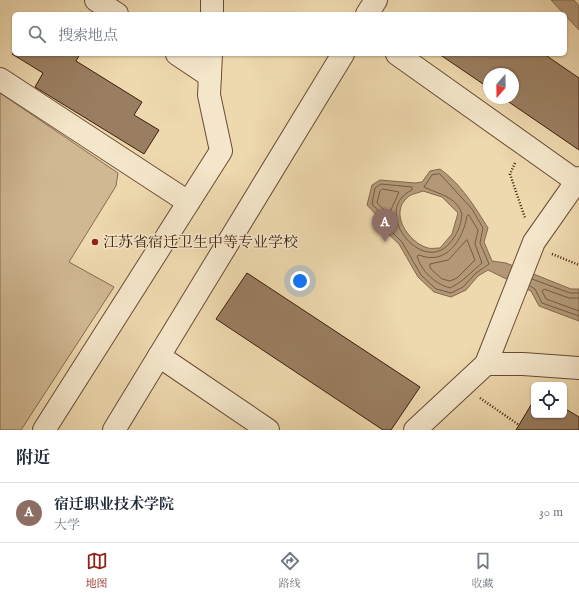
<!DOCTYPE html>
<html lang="zh">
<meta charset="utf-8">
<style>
:root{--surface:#fff;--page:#f6f6f7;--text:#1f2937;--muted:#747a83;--line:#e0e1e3;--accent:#8f2418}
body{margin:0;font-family:"IM FELL English","Noto Serif SC",serif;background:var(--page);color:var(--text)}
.controls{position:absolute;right:12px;bottom:12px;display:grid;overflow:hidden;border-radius:6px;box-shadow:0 1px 3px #0004}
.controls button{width:36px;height:36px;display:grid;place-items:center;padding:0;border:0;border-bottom:1px solid var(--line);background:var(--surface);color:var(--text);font:20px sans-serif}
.compass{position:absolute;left:483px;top:68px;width:36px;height:36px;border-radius:50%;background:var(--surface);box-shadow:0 1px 3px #0004;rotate:200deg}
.you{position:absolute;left:300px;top:281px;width:14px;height:14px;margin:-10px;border:3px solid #fff;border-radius:50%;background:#1a73e8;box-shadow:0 0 0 6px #1a73e833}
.badge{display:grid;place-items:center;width:26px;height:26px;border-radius:50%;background:var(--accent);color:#fff;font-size:13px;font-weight:700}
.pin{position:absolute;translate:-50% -33px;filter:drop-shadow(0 1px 2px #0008)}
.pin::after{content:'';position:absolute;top:21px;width:14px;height:12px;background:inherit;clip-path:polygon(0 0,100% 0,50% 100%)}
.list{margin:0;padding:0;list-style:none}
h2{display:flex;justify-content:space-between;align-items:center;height:52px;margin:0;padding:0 16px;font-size:17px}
h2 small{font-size:13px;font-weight:400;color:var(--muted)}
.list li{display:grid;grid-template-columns:26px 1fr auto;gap:12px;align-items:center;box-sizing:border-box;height:60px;padding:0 16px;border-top:1px solid var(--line)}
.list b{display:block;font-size:15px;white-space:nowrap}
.list p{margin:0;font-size:13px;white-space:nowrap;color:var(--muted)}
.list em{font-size:13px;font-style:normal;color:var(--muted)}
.icon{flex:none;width:22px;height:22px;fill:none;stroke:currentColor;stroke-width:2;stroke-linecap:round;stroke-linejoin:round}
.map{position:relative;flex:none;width:579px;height:430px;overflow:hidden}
.search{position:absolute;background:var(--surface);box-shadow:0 1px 3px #0004;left:12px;right:12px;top:12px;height:44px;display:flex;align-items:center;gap:10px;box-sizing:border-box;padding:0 14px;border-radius:6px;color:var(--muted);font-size:15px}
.sheet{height:112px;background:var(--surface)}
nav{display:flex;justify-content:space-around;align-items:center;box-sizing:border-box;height:56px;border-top:1px solid var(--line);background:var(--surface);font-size:11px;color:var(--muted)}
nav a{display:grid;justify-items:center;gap:2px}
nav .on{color:var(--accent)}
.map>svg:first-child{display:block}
.green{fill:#d0b893;stroke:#876a50}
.water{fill:#b29877;stroke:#84674d;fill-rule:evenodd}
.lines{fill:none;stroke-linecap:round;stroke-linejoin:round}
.shore{stroke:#785a42;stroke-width:1}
.building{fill:#9a7e61;stroke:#3e1d0d}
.minor-casing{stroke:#6a4c35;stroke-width:24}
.path{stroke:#3e1d0d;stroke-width:2.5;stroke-dasharray:1 2;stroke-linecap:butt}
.minor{stroke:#f4e6ca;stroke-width:22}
.poi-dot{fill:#8f2418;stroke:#f4e6ca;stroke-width:1.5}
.labels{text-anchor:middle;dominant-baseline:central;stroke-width:3;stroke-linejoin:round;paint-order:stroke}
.poi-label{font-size:15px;fill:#3e1d0d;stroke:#f4e6ca;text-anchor:start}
</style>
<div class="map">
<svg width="579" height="430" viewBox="0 0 579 430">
<rect width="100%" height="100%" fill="#eed8ae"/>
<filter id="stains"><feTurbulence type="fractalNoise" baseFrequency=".005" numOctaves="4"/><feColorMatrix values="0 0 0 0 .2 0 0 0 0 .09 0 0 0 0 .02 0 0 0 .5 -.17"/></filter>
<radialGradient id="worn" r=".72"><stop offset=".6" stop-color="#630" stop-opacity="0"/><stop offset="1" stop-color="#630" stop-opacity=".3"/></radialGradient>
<!-- green -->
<path class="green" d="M0,93L118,173L116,186L69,262L114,287L21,430H0Z"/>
<!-- water -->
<g class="water">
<path d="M551,0H574L579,6V30Z"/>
<path d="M440,169C461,184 475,207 488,228L484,242L492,261L506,263L571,289H579V321L539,306L531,291L488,270L478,276L466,290L451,297L434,292L418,277L399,244L385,231L382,221L367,205L372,185L380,180L415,183L422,182L430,171ZM423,191L442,197L458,213L452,234L440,248C436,248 431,249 428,248C409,243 388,213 408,197C411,194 418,193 423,191Z"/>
</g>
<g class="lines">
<!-- shore -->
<g class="shore">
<path d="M440,174L472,209L483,228L480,243L489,264L476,273L463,287L451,293L436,289L421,275L402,242L389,229L385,218L372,204L375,188L381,184L412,187V190C370,210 421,275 449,244C457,235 461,226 462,214C456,196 438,194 424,187L432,175Z"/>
<path d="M383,189L399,192L389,214L377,203L380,191Z"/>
<path d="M469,215L478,230L475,244L482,263C472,271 463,282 450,288C435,284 421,271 417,256L419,255C446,266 463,240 467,216Z"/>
<path d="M467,240L475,260L457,278L450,281L442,279L430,268V264L448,260Z"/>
<path d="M532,279L570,293H579"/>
<path d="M530,286L535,289L542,303L579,316"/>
<path d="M579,298H569L544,289L542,291L546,299L579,311"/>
</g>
</g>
<!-- building -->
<g class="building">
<path d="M12,54H80L76,61L142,102L134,115L159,130L144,154L35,87L43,73Z"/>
<path d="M439,54H544L579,78V150L503,98H513V74H489V88Z"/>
<path d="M247,273L420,387L391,430H383L216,319Z"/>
<path d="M534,400V415H564V408L579,417V430H516Z"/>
</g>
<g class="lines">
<defs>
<g id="minor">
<path d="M96,0L117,14"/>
<path d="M212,14V0"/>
<path d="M367,14L376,0"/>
<path d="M177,54L210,76"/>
<path d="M397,54L576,181"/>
<path d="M0,79L188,202"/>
<path d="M159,356L268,430"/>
<path d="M486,364H523L579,368"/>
<path d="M44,430L221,151L209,95L211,54"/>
<path d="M114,430L343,54"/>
<path d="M415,430L486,364L534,242L579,178"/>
</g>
</defs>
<!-- minor casing -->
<use href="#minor" class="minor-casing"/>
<!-- path -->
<g class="path">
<path d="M515,163L510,174L525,218"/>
<path d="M552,254L579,265"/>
<path d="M480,398L519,425"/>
</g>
<!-- minor -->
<use href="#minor" class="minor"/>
</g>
<!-- markers -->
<circle class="poi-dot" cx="95" cy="242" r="4"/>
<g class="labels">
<!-- poi labels -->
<g class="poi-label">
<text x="103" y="242">江苏省宿迁卫生中等专业学校</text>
</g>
</g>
<rect width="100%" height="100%" filter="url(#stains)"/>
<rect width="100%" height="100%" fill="url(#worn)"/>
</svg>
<div class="controls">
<button><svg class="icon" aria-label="locate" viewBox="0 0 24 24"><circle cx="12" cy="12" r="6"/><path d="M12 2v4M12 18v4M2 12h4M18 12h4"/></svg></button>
</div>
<svg class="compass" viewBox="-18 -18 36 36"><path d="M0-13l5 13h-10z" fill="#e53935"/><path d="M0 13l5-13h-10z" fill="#747a83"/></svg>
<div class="you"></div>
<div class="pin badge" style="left:385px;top:242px;background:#8d6e63">A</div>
<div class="search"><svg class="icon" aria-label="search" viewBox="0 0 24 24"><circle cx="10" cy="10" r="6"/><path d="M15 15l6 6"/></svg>搜索地点</div>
</div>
<section class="sheet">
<h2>附近<small></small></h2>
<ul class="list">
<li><span class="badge" style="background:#8d6e63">A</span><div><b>宿迁职业技术学院</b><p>大学</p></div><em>30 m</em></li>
</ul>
</section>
<nav>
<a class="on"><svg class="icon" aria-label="map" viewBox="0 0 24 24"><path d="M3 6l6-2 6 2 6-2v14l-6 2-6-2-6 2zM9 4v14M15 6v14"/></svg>地图</a>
<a><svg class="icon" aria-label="directions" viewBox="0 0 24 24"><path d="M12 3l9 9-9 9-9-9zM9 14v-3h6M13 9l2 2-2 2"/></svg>路线</a>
<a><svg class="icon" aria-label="saved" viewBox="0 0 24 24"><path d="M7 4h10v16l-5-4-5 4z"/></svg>收藏</a>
</nav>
